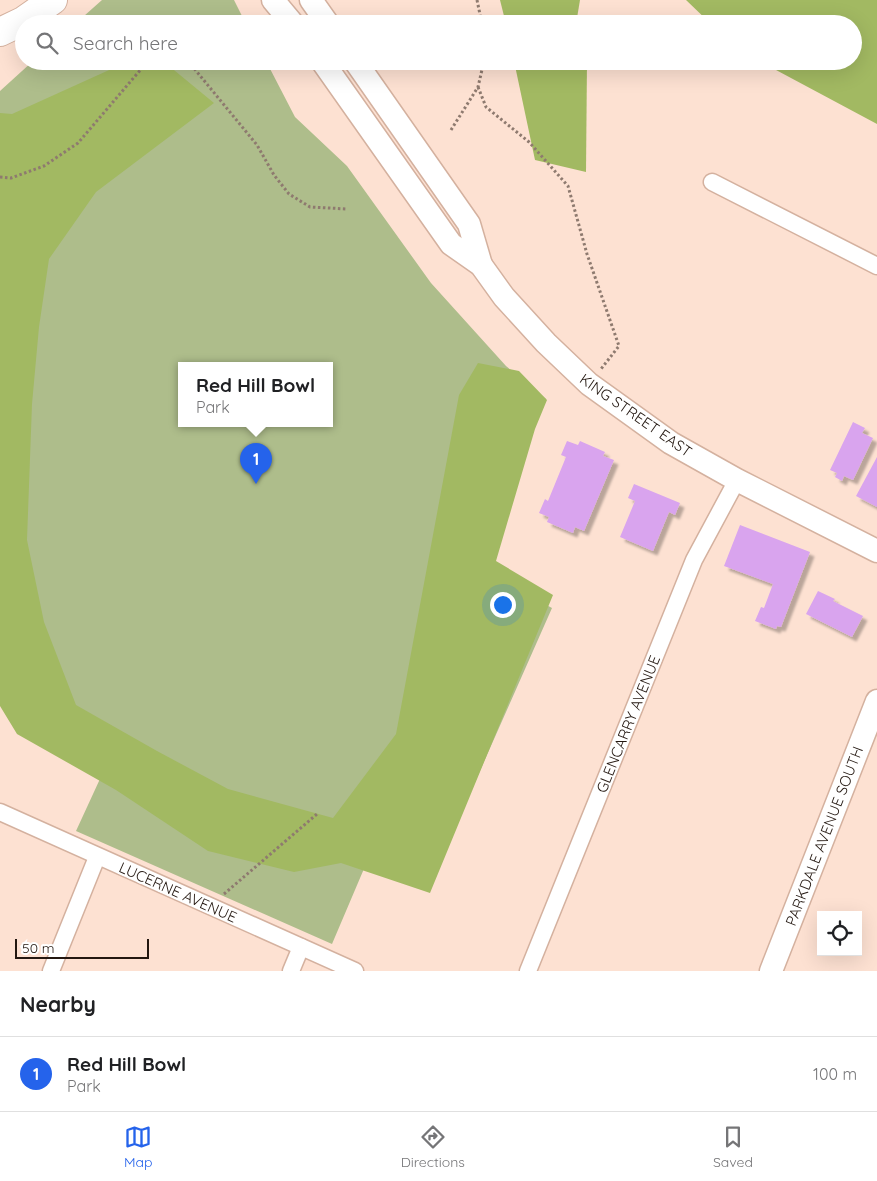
<!DOCTYPE html>
<style>
:root{--surface:#fff;--page:#f2f2f2;--text:#202124;--muted:#757577;--line:#e0e0e0;--accent:#2563eb}
body{margin:0;font-family:Quicksand,sans-serif;background:var(--page);color:var(--text)}
.controls{position:absolute;right:15px;bottom:15px;display:grid;overflow:hidden;border-radius:0px;box-shadow:0 5px 20px #0002}
.controls button{width:45px;height:45px;display:grid;place-items:center;padding:0;border:0;border-bottom:1px solid var(--line);background:var(--surface);color:var(--text);font:25px sans-serif}
.scale{position:absolute;left:15px;bottom:12px;width:134px;box-sizing:border-box;padding-left:5px;border:2px solid #231710;border-top:0;font-size:14px;line-height:18px;white-space:nowrap;color:#231710;-webkit-text-stroke:4px #fff;paint-order:stroke}
.you{position:absolute;left:502px;top:604px;width:18px;height:18px;margin:-12px;border:4px solid #fff;border-radius:50%;background:#1a73e8;box-shadow:0 0 0 8px #1a73e833}
.badge{display:grid;place-items:center;width:32px;height:32px;border-radius:50%;background:var(--accent);color:#fff;font-size:16px;font-weight:700}
.pin{position:absolute;translate:-50% -41px;filter:drop-shadow(0 1px 2px #0008)}
.pin::after{content:'';position:absolute;top:26px;width:18px;height:15px;background:inherit;clip-path:polygon(0 0,100% 0,50% 100%)}
.popup{position:absolute;left:178px;top:362px;width:155px;height:65px;box-sizing:border-box;display:grid;place-content:center;border-radius:0px;background:var(--surface);filter:drop-shadow(0 1px 4px #0005);font-size:16px;white-space:nowrap;color:var(--muted)}
.popup b{font-size:19px;color:var(--text)}
.popup::after{content:'';position:absolute;left:50%;top:100%;margin-left:-10px;border:10px solid transparent;border-top-color:var(--surface)}
.list{margin:0;padding:0;list-style:none}
h2{display:flex;justify-content:space-between;align-items:center;height:65px;margin:0;padding:0 20px;font-size:21px}
h2 small{font-size:16px;font-weight:400;color:var(--muted)}
.list li{display:grid;grid-template-columns:32px 1fr auto;gap:15px;align-items:center;box-sizing:border-box;height:75px;padding:0 20px;border-top:1px solid var(--line)}
.list b{display:block;font-size:19px;white-space:nowrap}
.list p{margin:0;font-size:16px;white-space:nowrap;color:var(--muted)}
.list em{font-size:16px;font-style:normal;color:var(--muted)}
.icon{flex:none;width:28px;height:28px;fill:none;stroke:currentColor;stroke-width:2;stroke-linecap:round;stroke-linejoin:round}
.map{position:relative;flex:none;width:877px;height:971px;overflow:hidden}
.search{position:absolute;background:var(--surface);box-shadow:0 5px 20px #0002;left:15px;right:15px;top:15px;height:55px;display:flex;align-items:center;gap:12px;box-sizing:border-box;padding:0 18px;border-radius:28px;color:var(--muted);font-size:19px}
.sheet{height:140px;background:var(--surface)}
nav{display:flex;justify-content:space-around;align-items:center;box-sizing:border-box;height:70px;border-top:1px solid var(--line);background:var(--surface);font-size:14px;color:var(--muted)}
nav a{display:grid;justify-items:center;gap:2px}
nav .on{color:var(--accent)}
.map>svg:first-child{display:block}
.green{fill:#aebd8b;fill-rule:evenodd}
.forest{fill:#a2b962}
.building{fill:#d9a4ee;filter:url(#shadow)}
.lines{fill:none;stroke-linecap:round;stroke-linejoin:round}
.street-casing{stroke:#d4b19f;stroke-width:19}
.secondary-casing{stroke:#d4b19f;stroke-width:25}
.highway-casing{stroke:#d4b19f;stroke-width:30}
.path{stroke:#8e7a6f;stroke-width:3;stroke-dasharray:2.5 2.5;stroke-linecap:butt}
.street{stroke:#fff;stroke-width:16}
.secondary{stroke:#fff;stroke-width:22}
.highway{stroke:#fff;stroke-width:28}
.labels{text-anchor:middle;dominant-baseline:central;stroke-width:4;stroke-linejoin:round;paint-order:stroke}
.street-label{font-size:15px;fill:#231710;stroke:#fff}
</style>
<div class="map">
<svg width="877" height="971" viewBox="0 0 877 971">
<defs>
<filter id="shadow"><feDropShadow dx="4.5" dy="4.5" stdDeviation="1" flood-color="#0004"/></filter>
</defs>
<rect width="100%" height="100%" fill="#fde1d2"/>
<!-- green -->
<g class="green">
<path d="M102,0H234L246,24H75Z"/>
<path d="M33,61H266L295,117L347,166L431,283L506,366L546,399L479,569L552,608L429,886L366,864L332,944L76,831L105,768L0,695V91ZM182,365H330V423H182Z"/>
</g>
<!-- forest -->
<g class="forest">
<path d="M500,0H580L576,24H506Z"/>
<path d="M686,0H877V124L759,61H853V24H711Z"/>
<path d="M129,61H163L214,103L96,192L49,259L39,327L32,404L27,540L44,622L76,705L157,751L228,789L333,818L396,734L459,395L478,363L519,371L547,400L535,429L496,561L553,595L430,893L341,863L294,872L208,851L116,790L17,734L0,706V113L12,114Z"/>
<path d="M514,61H587L586,172L535,160Z"/>
</g>
<!-- building -->
<g class="building">
<path d="M853,422L865,428L862,433L873,438L853,480L844,476L842,481L835,477L837,473L830,470Z"/>
<path d="M567,441L578,445L580,441L605,452L603,456L614,460L584,531L575,527L573,533L547,522L549,517L539,513L545,499L548,501L566,457L561,455Z"/>
<path d="M877,457V507L856,496Z"/>
<path d="M634,484L680,503L675,515L669,512L653,551L620,537L635,501L628,498Z"/>
<path d="M740,525L810,552L781,627L777,626L776,629L755,621L761,607L764,608L773,584L724,566Z"/>
<path d="M818,591L835,599L833,601L863,616L852,637L806,614Z"/>
</g>
<g class="lines">
<defs>
<g id="street">
<path d="M712,182L877,266"/>
<path d="M0,812L355,971"/>
<path d="M51,971L97,857"/>
<path d="M291,971L301,947"/>
<path d="M528,971L694,560L737,480"/>
</g>
<g id="secondary">
<path d="M273,0L293,24"/>
<path d="M311,0L328,24"/>
<path d="M322,61L451,244L481,265L504,297L546,343L589,384L671,443L737,480L877,551"/>
<path d="M355,61L469,224L481,265"/>
<path d="M771,971L877,701"/>
</g>
<path id="highway" d="M0,32L23,21L53,0"/>
</defs>
<!-- street casing -->
<use href="#street" class="street-casing"/>
<!-- secondary casing -->
<use href="#secondary" class="secondary-casing"/>
<!-- highway casing -->
<use href="#highway" class="highway-casing"/>
<!-- path -->
<g class="path">
<path d="M477,0L482,24"/>
<path d="M188,61L257,145L274,175L289,194L310,207L347,209"/>
<path d="M478,87L486,107L529,142L568,186L587,254L619,346L601,369"/>
<path d="M451,130L478,87L484,61"/>
<path d="M0,177L11,178L44,166L78,143L148,61"/>
<path d="M224,894L317,814"/>
</g>
<!-- street -->
<use href="#street" class="street"/>
<!-- secondary -->
<use href="#secondary" class="secondary"/>
<!-- highway -->
<use href="#highway" class="highway"/>
</g>
<g class="labels">
<!-- street labels -->
<g class="street-label">
<text transform="translate(636 415) rotate(35)">KING STREET EAST</text>
<text transform="translate(628 724) rotate(-68)">GLENCARRY AVENUE</text>
<text transform="translate(824 836) rotate(-69)">PARKDALE AVENUE SOUTH</text>
<text transform="translate(178 892) rotate(24)">LUCERNE AVENUE</text>
</g>
</g>
</svg>
<div class="controls">
<button><svg class="icon" aria-label="locate" viewBox="0 0 24 24"><circle cx="12" cy="12" r="6"/><path d="M12 2v4M12 18v4M2 12h4M18 12h4"/></svg></button>
</div>
<div class="scale">50 m</div>
<div class="you"></div>
<div class="pin badge" style="left:256px;top:484px">1</div>
<div class="popup"><b>Red Hill Bowl</b>Park</div>
<div class="search"><svg class="icon" aria-label="search" viewBox="0 0 24 24"><circle cx="10" cy="10" r="6"/><path d="M15 15l6 6"/></svg>Search here</div>
</div>
<section class="sheet">
<h2>Nearby<small></small></h2>
<ul class="list">
<li><span class="badge">1</span><div><b>Red Hill Bowl</b><p>Park</p></div><em>100 m</em></li>
</ul>
</section>
<nav>
<a class="on"><svg class="icon" aria-label="map" viewBox="0 0 24 24"><path d="M3 6l6-2 6 2 6-2v14l-6 2-6-2-6 2zM9 4v14M15 6v14"/></svg>Map</a>
<a><svg class="icon" aria-label="directions" viewBox="0 0 24 24"><path d="M12 3l9 9-9 9-9-9zM9 14v-3h6M13 9l2 2-2 2"/></svg>Directions</a>
<a><svg class="icon" aria-label="saved" viewBox="0 0 24 24"><path d="M7 4h10v16l-5-4-5 4z"/></svg>Saved</a>
</nav>
